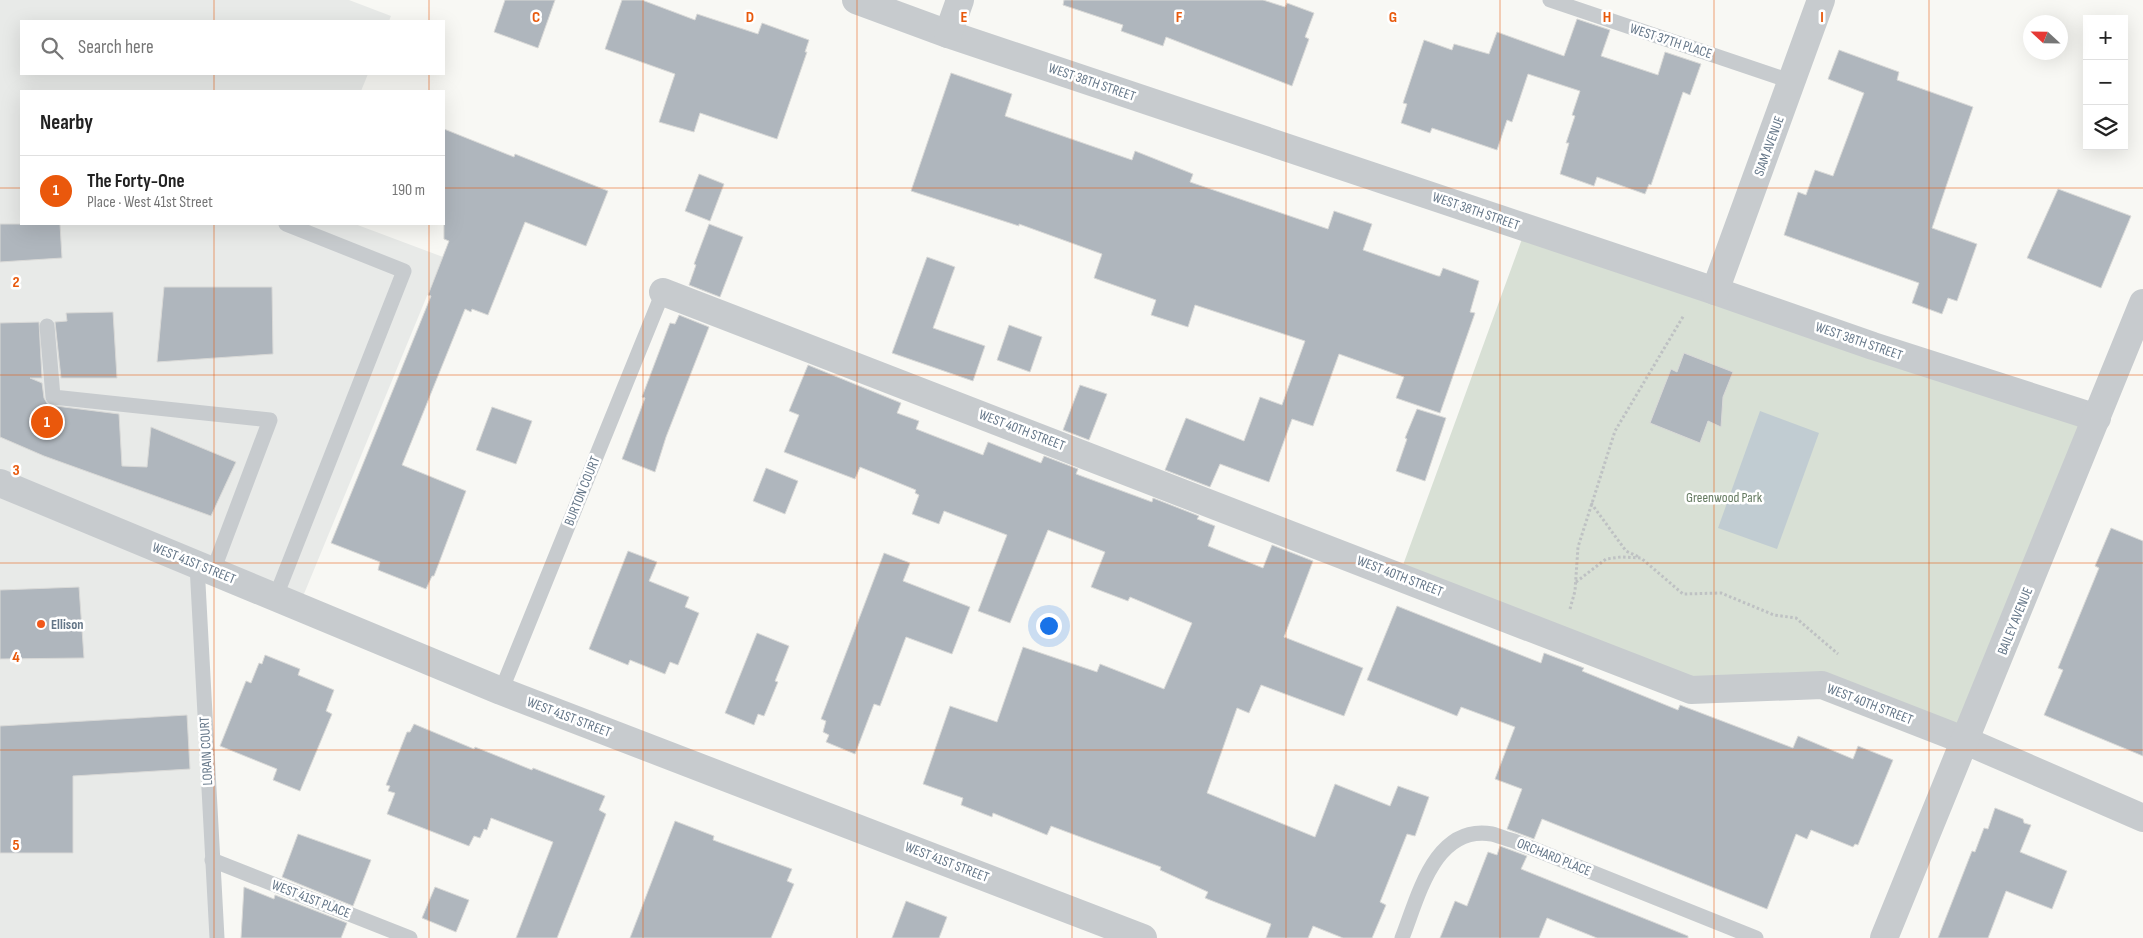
<!DOCTYPE html>
<meta charset="utf-8">
<style>
:root{--surface:#fff;--page:#f2f2f2;--text:#222;--muted:#767676;--line:#e0e0e0;--accent:#ea580c}
body{margin:0;font-family:"Sofia Sans Condensed",sans-serif;background:var(--page);color:var(--text)}
.controls{position:absolute;right:15px;top:15px;display:grid;overflow:hidden;border-radius:0px;box-shadow:0 5px 20px #0002}
.controls button{width:45px;height:45px;display:grid;place-items:center;padding:0;border:0;border-bottom:1px solid var(--line);background:var(--surface);color:var(--text);font:25px sans-serif}
.compass{position:absolute;left:2023px;top:15px;width:45px;height:45px;border-radius:50%;background:var(--surface);box-shadow:0 5px 20px #0002;rotate:292deg}
.you{position:absolute;left:1048px;top:625px;width:18px;height:18px;margin:-12px;border:4px solid #fff;border-radius:50%;background:#1a73e8;box-shadow:0 0 0 8px #1a73e833}
.badge{display:grid;place-items:center;width:32px;height:32px;border-radius:50%;background:var(--accent);color:#fff;font-size:16px;font-weight:700}
.pin{position:absolute;translate:-50% -50%;border:2px solid #fff;box-shadow:0 1px 5px #0006}
.list{margin:0;padding:0;list-style:none}
h2{display:flex;justify-content:space-between;align-items:center;height:65px;margin:0;padding:0 20px;font-size:21px}
h2 small{font-size:16px;font-weight:400;color:var(--muted)}
.list li{display:grid;grid-template-columns:32px 1fr auto;gap:15px;align-items:center;box-sizing:border-box;height:70px;padding:0 20px;border-top:1px solid var(--line)}
.list b{display:block;font-size:19px;white-space:nowrap}
.list p{margin:0;font-size:16px;white-space:nowrap;color:var(--muted)}
.list em{font-size:16px;font-style:normal;color:var(--muted)}
.icon{flex:none;width:28px;height:28px;fill:none;stroke:currentColor;stroke-width:2;stroke-linecap:round;stroke-linejoin:round}
.map{position:relative;flex:none;width:2143px;height:938px;overflow:hidden}
.search{position:absolute;background:var(--surface);box-shadow:0 5px 20px #0002;left:20px;top:20px;width:425px;height:55px;display:flex;align-items:center;gap:12px;box-sizing:border-box;padding:0 18px;border-radius:0px;color:var(--muted);font-size:19px}
.panel{position:absolute;background:var(--surface);box-shadow:0 5px 20px #0002;left:20px;top:90px;width:425px;height:135px;border-radius:0px}
.map>svg:first-child{display:block}
.built{fill:#e8eae8}
.green{fill:#d8e0d5}
.water{fill:#c1ccd2}
.building{fill:#afb6bd;stroke:#d9d9d7}
.lines{fill:none;stroke-linecap:round;stroke-linejoin:round}
.path{stroke:#bec1c3;stroke-width:3;stroke-dasharray:2.5 2.5;stroke-linecap:butt}
.service{stroke:#c7cbce;stroke-width:15}
.minor{stroke:#c7cbce;stroke-width:28}
.tertiary{stroke:#c7cbce;stroke-width:28}
.grid{fill:none;stroke:#e8590c;stroke-width:1;stroke-opacity:0.55}
.poi-dot{fill:#f1581b;stroke:#fff;stroke-width:2}
.labels{text-anchor:middle;dominant-baseline:central;stroke-width:5;stroke-linejoin:round;paint-order:stroke}
.street-label{font-size:14px;fill:#647688;stroke:#fff}
.park-label{font-size:14px;fill:#647a60;stroke:#fff}
.poi-label{font-size:14px;font-weight:bold;fill:#647688;stroke:#fff;text-anchor:start}
.grid-label{font-size:16px;text-anchor:middle;font-weight:bold;fill:#e8590c;stroke:#fff;stroke-width:5;stroke-linejoin:round;paint-order:stroke}
</style>
<div class="map">
<svg width="2143" height="938" viewBox="0 0 2143 938">
<rect width="100%" height="100%" fill="#f8f8f4"/>
<!-- built -->
<path class="built" d="M0,0H349L391,16L389,21H21V74H368L361,91H21V224H355L443,257L299,606L197,565L217,938H0Z"/>
<!-- green -->
<path class="green" d="M1526,228L2097,418L1966,741L1822,685L1691,690L1399,576Z"/>
<!-- water -->
<path class="water" d="M1760,411L1819,433L1777,549L1718,528Z"/>
<!-- building -->
<g class="building">
<path d="M505,0H555L538,48L494,32Z"/>
<path d="M622,0H642L695,20L697,14L758,34L762,23L809,40L805,52H807L777,139L700,113L694,132L659,122L675,74L605,49Z"/>
<path d="M1064,0H1263L1285,7L1287,3L1314,13L1305,37L1309,39L1292,86L1166,37L1163,46L1121,31L1123,25L1063,5Z"/>
<path d="M1577,19L1610,30L1601,56L1658,75L1665,52L1701,64L1690,95L1683,92L1651,185L1649,184L1645,194L1597,177L1594,186L1560,174L1569,143H1566L1575,116L1572,115L1580,91L1528,74L1512,122L1507,120L1497,150L1432,128L1430,133L1401,123L1407,104L1403,103L1424,40L1452,50L1454,44L1489,54L1497,32L1564,56Z"/>
<path d="M1839,50L1899,72L1897,80L1973,107L1932,228L1977,244L1957,301L1948,298L1942,314L1912,303L1919,283L1784,235L1798,192L1806,195L1815,170L1833,176L1864,93L1828,79Z"/>
<path d="M951,73L1012,94L1005,116L1132,160L1135,151L1193,174L1190,182L1328,229L1334,211L1372,224L1363,250L1438,276H1440L1443,268L1479,281L1470,312L1475,313L1440,413L1396,398L1404,377L1339,354L1313,426L1292,419L1269,482L1220,464L1210,487L1165,470L1186,418L1244,441L1260,397L1282,405L1305,341L1195,305L1188,327L1151,315L1156,300L1094,278L1102,254L1019,224V226L911,191Z"/>
<path d="M444,129L514,157L515,154L608,191L586,246L525,222L488,315L472,309L471,312L465,309L402,465L466,491L434,576H432L426,589L378,570L380,562L331,543L431,296L428,295L449,241L444,239Z"/>
<path d="M699,174L724,184L710,221L685,211Z"/>
<path d="M2058,189L2131,216L2101,288L2027,258Z"/>
<path d="M0,224H60L62,258L0,262Z"/>
<path d="M709,224L743,237L720,297L689,285L696,265L694,264Z"/>
<path d="M927,257L955,267L933,328L985,346L973,381L892,353Z"/>
<path d="M164,287H272L273,354L157,362Z"/>
<path d="M113,312L117,378H61L55,322L67,321L66,313Z"/>
<path d="M679,315L709,327L666,437L655,472L622,459L645,398L642,397L670,323L675,324Z"/>
<path d="M39,322L42,378H30L42,383L44,398L48,405L119,414L122,466L147,467L151,427L236,462L211,516L44,456L0,437V323Z"/>
<path d="M1009,325L1042,337L1030,372L997,360Z"/>
<path d="M1684,353L1733,372L1723,397L1721,427L1708,421L1700,443L1650,423L1671,369L1677,372Z"/>
<path d="M808,365L901,403L897,413L919,421L916,429L983,455L988,442L1041,463L1044,456L1078,469L1076,474L1152,502L1153,498L1199,516L1197,519L1215,526L1208,546L1263,568L1272,545L1313,561L1284,637L1363,668L1344,716L1261,685L1249,713L1237,708L1207,793L1315,837L1335,784L1390,806L1398,786L1429,797L1415,836L1407,834L1380,902L1386,905L1372,938H1343L1313,926L1308,938H1266L1271,924L1205,898L1208,892L1160,870L1161,867L1051,826L1047,835L993,813L992,817L961,805L963,798L923,784L950,706L997,722L1023,647L1097,672L1100,664L1164,689L1192,623L1130,597L1128,601L1091,587L1105,552L1048,530L1010,623L978,611L1007,535L944,511L939,524L912,514L919,495L915,493L916,490L860,467L855,479L784,452L799,415L789,411Z"/>
<path d="M1080,385L1107,394L1089,440L1063,430Z"/>
<path d="M492,407L532,421L516,464L476,450Z"/>
<path d="M1417,409L1446,418L1425,481L1396,471L1407,439L1405,438Z"/>
<path d="M766,468L798,481L785,514L753,501Z"/>
<path d="M2111,528L2143,541V756L2044,715L2063,670L2058,668L2099,568L2095,566Z"/>
<path d="M628,551L657,562L649,581L689,597L685,607L699,613L678,665L670,662L665,674L630,660L628,665L589,649Z"/>
<path d="M884,553L910,563L903,581L970,607L952,654L906,637L880,706L874,704L855,754L826,742L829,735L823,732L826,721L821,719Z"/>
<path d="M79,587L84,658L0,659V590Z"/>
<path d="M1397,606L1541,663L1544,653L1584,668L1582,671L1678,710L1680,705L1793,748L1798,736L1853,759L1858,746L1893,760L1858,845L1855,844L1853,847L1811,830L1807,839L1796,834L1767,909L1542,819L1534,839L1507,829L1522,789L1495,779L1515,727L1461,707L1457,716L1367,680Z"/>
<path d="M757,633L789,646L775,681L778,682L764,716L758,714L754,725L725,713Z"/>
<path d="M265,655L300,669L298,675L334,690L326,711L332,714L300,791L273,780L277,769L220,746L246,681L251,683L259,663L262,664Z"/>
<path d="M187,715L190,769L73,776V853H0V726Z"/>
<path d="M414,724L474,749L475,747L532,770L533,768L605,796L599,810L606,814L557,938H516L553,842L491,818L487,830L484,829L480,838L474,836L469,846L387,814L395,793L388,791L390,786L386,785L407,732H410Z"/>
<path d="M1995,808L2023,819L2024,823L2031,825L2020,852L2067,871L2052,909L2006,891L1988,938H1938L1972,851L1975,852L1984,828L1988,829Z"/>
<path d="M675,821L714,836L713,840L792,869L787,881L794,884L771,938H630Z"/>
<path d="M298,834L371,860L353,906L282,877Z"/>
<path d="M1500,846L1527,856L1521,869L1688,936V938H1597L1547,918L1539,938H1440L1455,901L1467,906L1488,852L1497,855Z"/>
<path d="M244,887L274,899L275,895L347,923L341,938H241Z"/>
<path d="M435,887L469,900L456,932L422,918Z"/>
<path d="M906,901L947,917L939,938H892Z"/>
</g>
<g class="lines">
<!-- path -->
<g class="path">
<path d="M1591,503L1626,551L1639,557"/>
<path d="M1576,582L1606,559L1621,557L1641,558L1683,594L1721,593L1774,615L1796,618L1838,654"/>
<path d="M1570,609L1575,591L1578,547L1615,431L1684,315"/>
</g>
<!-- service -->
<g class="service">
<path d="M1550,0L1793,82"/>
<path d="M47,326L53,397L270,420L213,571"/>
<path d="M197,565L217,938"/>
<path d="M276,596L404,271L286,224"/>
<path d="M501,691L663,292"/>
<path d="M212,860L410,938"/>
<path d="M1402,938C1418,898 1434,824 1492,834C1499,836 1507,839 1514,841L1756,938"/>
</g>
<!-- minor -->
<g class="minor">
<path d="M856,0L948,34L1715,291L1873,346L2097,418"/>
<path d="M948,34L960,0"/>
<path d="M1715,291L1821,0"/>
<path d="M663,292L1691,690L1822,685L1966,741L2143,818"/>
<path d="M1884,938L2143,303"/>
</g>
<!-- tertiary -->
<path class="tertiary" d="M0,483L501,691L1143,938"/>
</g>
<!-- grid -->
<path class="grid" d="M214,0V21M429,0V21M643,0V938M857,0V938M1072,0V938M1286,0V938M1500,0V938M1714,0V938M1929,0V938M214,74V91M429,74V91M0,188H21M444,188H2143M214,224V938M429,224V938M0,375H2143M0,563H2143M0,750H2143"/>
<!-- markers -->
<circle class="poi-dot" cx="41" cy="624" r="5"/>
<g class="labels">
<!-- street labels -->
<g class="street-label">
<text transform="translate(1671 41) rotate(18)">WEST 37TH PLACE</text>
<text transform="translate(1092 82) rotate(19)">WEST 38TH STREET</text>
<text transform="translate(1769 146) rotate(-70)">SIAM AVENUE</text>
<text transform="translate(1476 211) rotate(19)">WEST 38TH STREET</text>
<text transform="translate(1859 341) rotate(19)">WEST 38TH STREET</text>
<text transform="translate(1022 430) rotate(21)">WEST 40TH STREET</text>
<text transform="translate(582 491) rotate(-68)">BURTON COURT</text>
<text transform="translate(194 563) rotate(22)">WEST 41ST STREET</text>
<text transform="translate(1400 576) rotate(21)">WEST 40TH STREET</text>
<text transform="translate(2015 621) rotate(-68)">BAILEY AVENUE</text>
<text transform="translate(1870 704) rotate(21)">WEST 40TH STREET</text>
<text transform="translate(569 717) rotate(21)">WEST 41ST STREET</text>
<text transform="translate(206 751) rotate(-93)">LORAIN COURT</text>
<text transform="translate(1554 857) rotate(22)">ORCHARD PLACE</text>
<text transform="translate(947 862) rotate(21)">WEST 41ST STREET</text>
<text transform="translate(311 899) rotate(21)">WEST 41ST PLACE</text>
</g>
<!-- park labels -->
<g class="park-label">
<text x="1724" y="497">Greenwood Park</text>
</g>
<!-- poi labels -->
<g class="poi-label">
<text x="51" y="624">Ellison</text>
</g>
</g>
<g class="grid-label">
<text x="536" y="22">C</text>
<text x="750" y="22">D</text>
<text x="964" y="22">E</text>
<text x="1179" y="22">F</text>
<text x="1393" y="22">G</text>
<text x="1607" y="22">H</text>
<text x="1822" y="22">I</text>
<text x="16" y="287">2</text>
<text x="16" y="475">3</text>
<text x="16" y="662">4</text>
<text x="16" y="850">5</text>
</g>
</svg>
<div class="controls">
<button>+</button>
<button>−</button>
<button><svg class="icon" aria-label="layers" viewBox="0 0 24 24"><path d="M12 4l9 5-9 5-9-5zM3 14l9 5 9-5"/></svg></button>
</div>
<svg class="compass" viewBox="-18 -18 36 36"><path d="M0-13l5 13h-10z" fill="#e53935"/><path d="M0 13l5-13h-10z" fill="#767676"/></svg>
<div class="you"></div>
<div class="pin badge" style="left:47px;top:422px">1</div>
<div class="search"><svg class="icon" aria-label="search" viewBox="0 0 24 24"><circle cx="10" cy="10" r="6"/><path d="M15 15l6 6"/></svg>Search here</div>
<section class="panel">
<h2>Nearby<small></small></h2>
<ul class="list">
<li><span class="badge">1</span><div><b>The Forty-One</b><p>Place · West 41st Street</p></div><em>190 m</em></li>
</ul>
</section>
</div>
